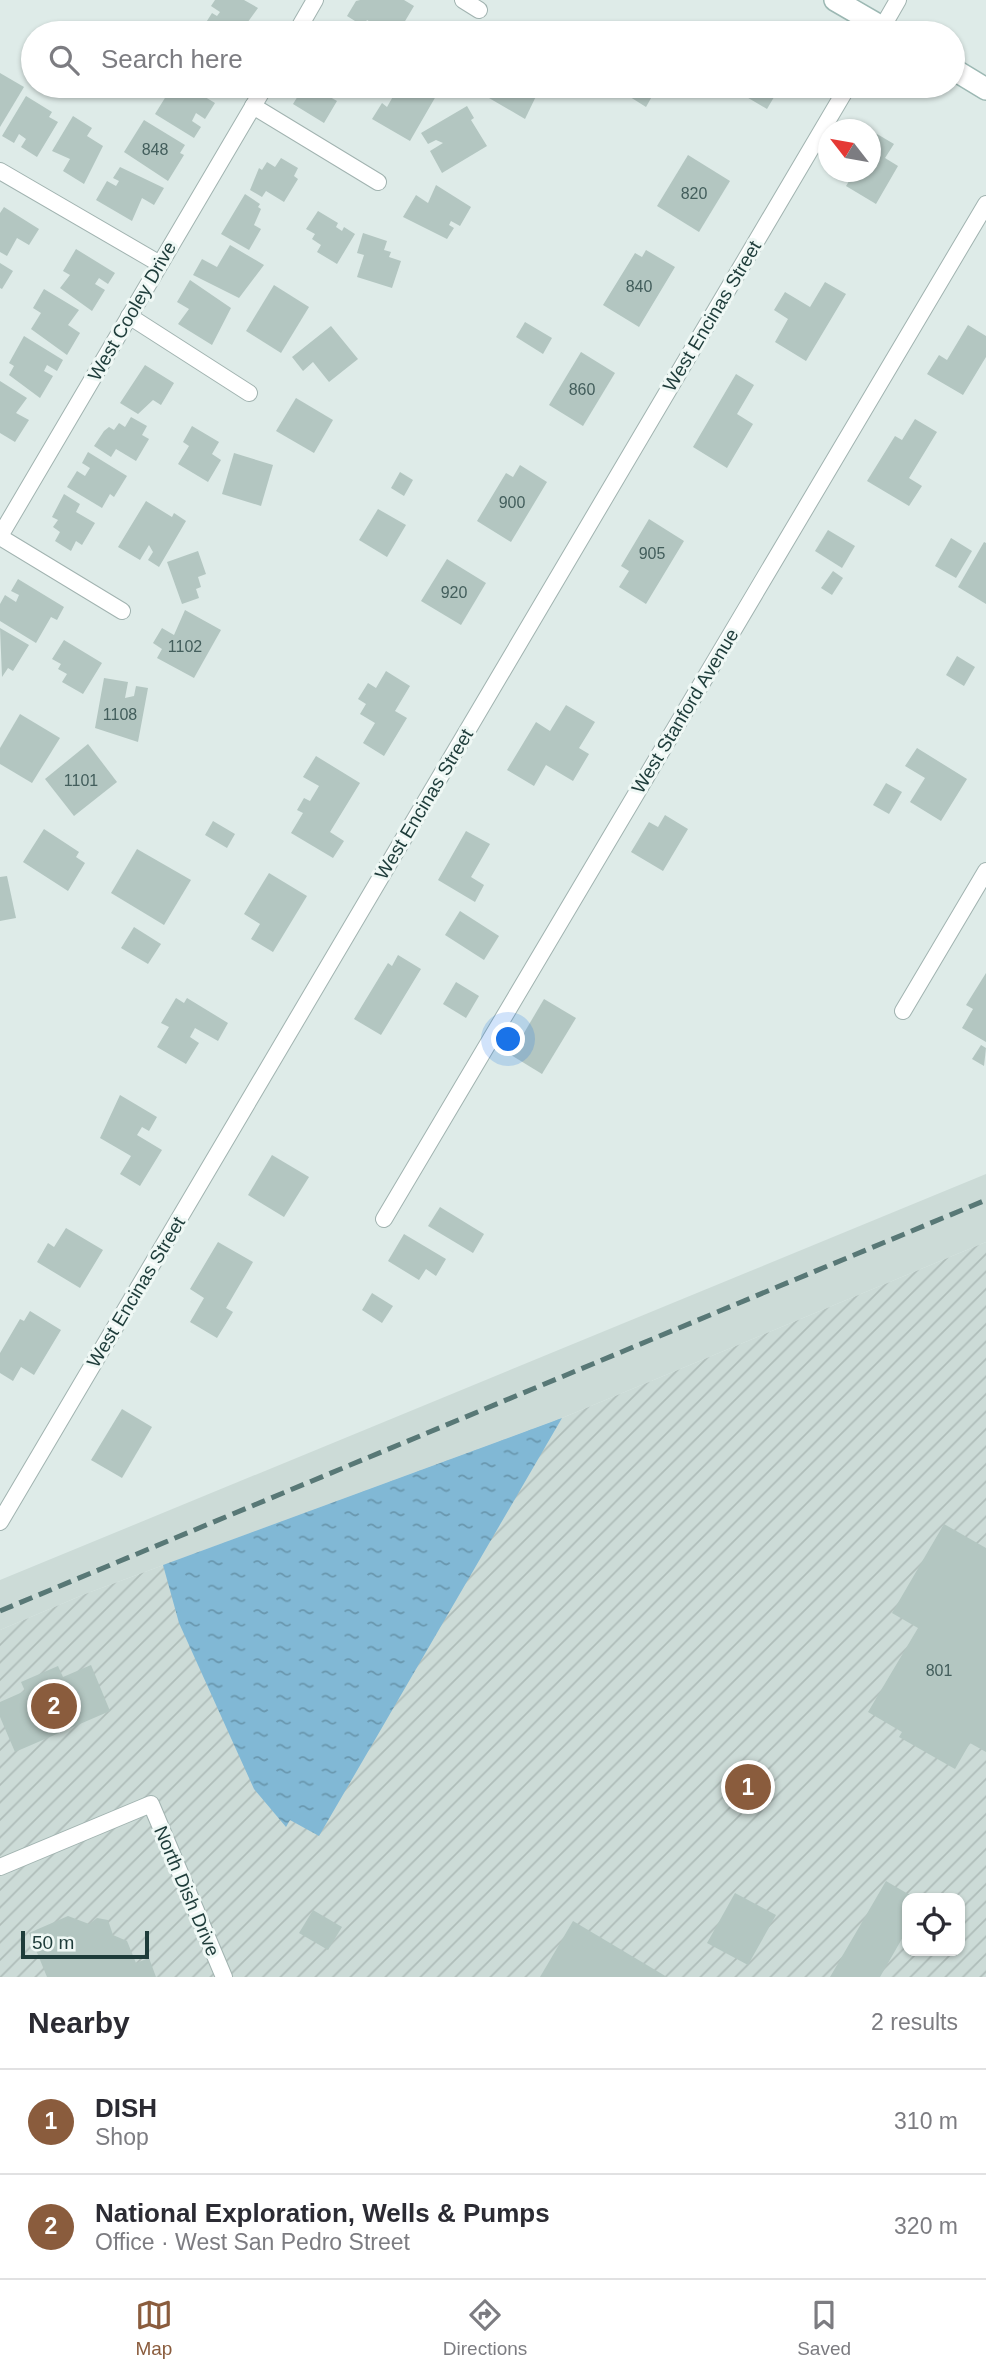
<!DOCTYPE html>
<meta charset="utf-8">
<style>
:root{--surface:#fff;--page:#f2f2f3;--text:#2b2b33;--muted:#7c7c81;--line:#e1e1e2;--accent:#8a5c3d}
body{margin:0;font-family:Arial,sans-serif;background:var(--page);color:var(--text)}
.controls{position:absolute;right:21px;bottom:21px;display:grid;overflow:hidden;border-radius:14px;box-shadow:0 2px 5px #0004}
.controls button{width:63px;height:63px;display:grid;place-items:center;padding:0;border:0;border-bottom:2px solid var(--line);background:var(--surface);color:var(--text);font:35px sans-serif}
.compass{position:absolute;left:818px;top:119px;width:63px;height:63px;border-radius:50%;background:var(--surface);box-shadow:0 2px 5px #0004;rotate:301deg}
.scale{position:absolute;left:21px;bottom:18px;width:128px;box-sizing:border-box;padding-left:7px;border:4px solid #1e3c3a;border-top:0;font-size:19px;line-height:24px;white-space:nowrap;color:#1e3c3a;-webkit-text-stroke:5px #eff8f5;paint-order:stroke}
.you{position:absolute;left:509px;top:1040px;width:24px;height:24px;margin:-18px;border:5px solid #fff;border-radius:50%;background:#1a73e8;box-shadow:0 0 0 10px #1a73e833}
.badge{display:grid;place-items:center;width:46px;height:46px;border-radius:50%;background:var(--accent);color:#fff;font-size:23px;font-weight:700}
.pin{position:absolute;translate:-50% -50%;border:4px solid #fff;box-shadow:0 2px 7px #0006}
.list{margin:0;padding:0;list-style:none}
h2{display:flex;justify-content:space-between;align-items:center;height:91px;margin:0;padding:0 28px;font-size:30px}
h2 small{font-size:23px;font-weight:400;color:var(--muted)}
.list li{display:grid;grid-template-columns:46px 1fr auto;gap:21px;align-items:center;box-sizing:border-box;height:105px;padding:0 28px;border-top:2px solid var(--line)}
.list b{display:block;font-size:26px;white-space:nowrap}
.list p{margin:0;font-size:23px;white-space:nowrap;color:var(--muted)}
.list em{font-size:23px;font-style:normal;color:var(--muted)}
.icon{flex:none;width:38px;height:38px;fill:none;stroke:currentColor;stroke-width:2;stroke-linecap:round;stroke-linejoin:round}
.map{position:relative;flex:none;width:986px;height:1977px;overflow:hidden}
.search{position:absolute;background:var(--surface);box-shadow:0 2px 5px #0004;left:21px;right:21px;top:21px;height:77px;display:flex;align-items:center;gap:18px;box-sizing:border-box;padding:0 24px;border-radius:38px;color:var(--muted);font-size:26px}
.sheet{height:301px;background:var(--surface)}
nav{display:flex;justify-content:space-around;align-items:center;box-sizing:border-box;height:98px;border-top:2px solid var(--line);background:var(--surface);font-size:19px;color:var(--muted)}
nav a{display:grid;justify-items:center;gap:4px}
nav .on{color:var(--accent)}
.map>svg:first-child{display:block}
.built{fill:#ccdbd7}
.industrial{fill:url(#industrial-furrows);fill-rule:evenodd}
.water{fill:url(#water-ripples)}
.building{fill:#b3c6c1}
.lines{fill:none;stroke-linecap:round;stroke-linejoin:round}
.minor-casing{stroke:#a1b3b0;stroke-width:18}
.secondary-casing{stroke:#9cb8b3;stroke-width:24}
.minor{stroke:#fff;stroke-width:16}
.secondary{stroke:#fff;stroke-width:21}
.rail{stroke:#587876;stroke-width:5;stroke-dasharray:14 7;stroke-linecap:butt}
.labels{text-anchor:middle;dominant-baseline:central;stroke-width:6;stroke-linejoin:round;paint-order:stroke}
.number-label{font-size:16px;fill:#435e5c}
.street-label{font-size:19px;fill:#1e3c3a;stroke:#eff8f5}
</style>
<div class="map">
<svg width="986" height="1977" viewBox="0 0 986 1977">
<defs>
<pattern id="industrial-furrows" width="10" height="10" patternUnits="userSpaceOnUse" patternTransform="scale(1.75)"><rect width="10" height="10" fill="#ccdbd7"/><path d="M-1 1l2-2M0 10L10 0M9 11l2-2" fill="none" stroke="#afbdb9"/></pattern>
<pattern id="water-ripples" width="26" height="14" patternUnits="userSpaceOnUse" patternTransform="scale(1.75)"><rect width="26" height="14" fill="#81b8d5"/><path d="M2 4q2-2 4 0t4 0M15 11q2-2 4 0t4 0" fill="none" stroke="#6997ae"/></pattern>
</defs>
<rect width="100%" height="100%" fill="#deebe8"/>
<!-- built -->
<path class="built" d="M986,1174V1242L562,1418L85,1594L0,1630V1580Z"/>
<!-- industrial -->
<path class="industrial" d="M986,1242V1977H0V1630L85,1594L562,1418ZM907,1898H960V1951H907Z"/>
<!-- water -->
<path class="water" d="M562,1418L319,1836L290,1820L286,1827L254,1789L179,1623L163,1565Z"/>
<!-- building -->
<g class="building">
<path d="M215,0H244L258,8L242,30L248,33H219L205,24L212,13L217,16L220,12L211,6Z"/>
<path d="M360,0H404L414,6L398,33H389L367,20L363,26L347,16L356,1Z"/>
<path d="M0,73L24,87L0,127Z"/>
<path d="M180,86H187L215,103L205,119L196,113L192,121L201,127L194,138L155,114L168,93L175,97Z"/>
<path d="M304,86H330L335,89L330,97L337,101L324,123L293,104Z"/>
<path d="M399,86H418L436,96L410,141L372,119L382,103L387,107Z"/>
<path d="M497,86H541L525,119L489,98Z"/>
<path d="M621,86H646L655,91L646,107L619,90Z"/>
<path d="M735,86H773L771,88L777,92L767,109L733,89Z"/>
<path d="M26,96L52,112L49,117L58,122L37,157L21,147L26,139L19,134L14,143L2,136Z"/>
<path d="M467,106L474,118L471,120L487,146L442,173L430,151L443,143L436,140L428,144L421,133Z"/>
<path d="M73,116L92,128L87,136L103,146L84,184L63,171L70,159L52,151Z"/>
<path d="M144,120L185,145L180,153L184,155L168,181L124,152Z"/>
<path d="M877,134L894,144L885,158L898,166L876,204L846,186L855,172H870V146Z"/>
<path d="M688,155L730,181L699,232L657,206Z"/>
<path d="M281,158L298,168L294,176L298,179L284,202L266,191L262,197L250,190L259,168L262,170L267,162L275,167Z"/>
<path d="M120,167L164,188L154,205L142,198L132,221L96,200L107,181L116,186L119,181L113,178Z"/>
<path d="M436,185L471,207L460,226L451,221L449,225L454,228L447,239L403,217L416,195L428,203Z"/>
<path d="M245,194L260,204L258,207L261,209L254,225L261,229L249,250L221,234Z"/>
<path d="M4,207L39,229L29,245L17,238L7,256L0,252V213Z"/>
<path d="M318,211L338,223L336,227L342,231L344,227L355,234L337,264L317,252L321,245L312,239L315,234L306,229Z"/>
<path d="M363,233L387,241L384,250L391,252L389,257L401,261L392,288L357,277L364,255L357,253Z"/>
<path d="M230,245L264,265L239,298L193,275L202,259L217,267Z"/>
<path d="M76,249L115,273L108,284L99,278L95,284L105,290L92,311L60,288L70,275L63,271Z"/>
<path d="M646,250L675,267L639,327L603,305L635,253L642,257Z"/>
<path d="M0,263L13,271L2,289L0,288Z"/>
<path d="M190,280L231,308L212,345L178,324L189,309L177,302Z"/>
<path d="M825,282L846,294L806,361L775,342L788,319L774,310L785,292L810,307Z"/>
<path d="M274,285L309,307L281,353L246,331Z"/>
<path d="M44,289L79,310L68,325L80,333L67,355L31,329L41,313L33,308Z"/>
<path d="M525,322L552,338L543,354L516,337Z"/>
<path d="M968,325L986,336V357L963,395L927,374L939,355L947,360Z"/>
<path d="M331,326L358,359L329,382L313,362L303,371L292,357Z"/>
<path d="M24,336L63,360L57,371L47,365L44,371L53,376L40,398L9,375L14,366L9,363Z"/>
<path d="M581,352L615,373L583,426L549,405Z"/>
<path d="M145,365L174,383L161,405L153,400L138,414L120,403Z"/>
<path d="M736,374L754,385L737,414L753,424L727,468L693,447Z"/>
<path d="M0,381L27,398L16,413L29,420L15,442L0,433Z"/>
<path d="M296,398L333,420L314,453L276,431Z"/>
<path d="M131,417L147,426L142,435L149,439L136,461L116,449L111,457L94,446L104,431L109,427L114,430L119,423L125,427Z"/>
<path d="M915,419L937,432L909,478L922,486L909,506L867,481L895,436L902,440Z"/>
<path d="M192,426L219,442L212,454L221,460L208,482L178,464L189,446L183,442Z"/>
<path d="M88,452L127,476L114,497L110,494L102,508L67,487L77,471L85,476L90,468L82,463Z"/>
<path d="M234,453L273,465L261,506L222,494Z"/>
<path d="M520,465L547,482L511,542L477,521L506,473L513,477Z"/>
<path d="M400,472L413,480L404,496L391,488Z"/>
<path d="M64,494L80,504L76,512L95,523L82,545L76,541L71,551L55,541L60,532L53,527L58,520L52,517Z"/>
<path d="M146,501L172,517L174,513L186,521L159,567L148,560L153,552L149,545L140,560L118,547Z"/>
<path d="M378,509L406,525L387,557L359,540Z"/>
<path d="M649,519L684,541L646,604L619,587L629,571L621,566Z"/>
<path d="M828,530L855,546L842,568L815,551Z"/>
<path d="M951,538L972,551L956,578L935,566Z"/>
<path d="M984,542L986,543V604L958,587Z"/>
<path d="M198,551L206,574L198,577L201,587L196,589L199,598L182,604L167,562Z"/>
<path d="M447,559L486,583L461,625L421,601Z"/>
<path d="M833,571L843,578L832,595L821,588Z"/>
<path d="M18,579L64,607L57,620L51,617L36,643L0,621V604L5,595L16,602L19,595L11,591Z"/>
<path d="M185,610L221,630L194,678L157,658L162,649L153,643L162,628L174,635Z"/>
<path d="M0,628L29,645L13,671L8,668L2,677Z"/>
<path d="M64,640L102,663L83,694L62,682L67,674L58,669L61,664L52,659Z"/>
<path d="M957,656L975,667L964,686L946,675Z"/>
<path d="M386,671L410,686L395,711L407,718L384,756L363,743L375,723L360,714L366,704L358,699L368,683L376,688Z"/>
<path d="M104,678L128,682L125,698L134,696L136,686L148,688L138,742L95,728Z"/>
<path d="M566,705L595,722L579,748L589,754L573,781L546,765L534,786L507,770L536,722L550,731Z"/>
<path d="M20,714L60,738L32,783L0,764V748Z"/>
<path d="M88,744L117,782L74,816L45,779Z"/>
<path d="M917,748L967,779L941,821L910,802L925,778L905,766Z"/>
<path d="M316,756L360,783L330,832L344,841L333,858L291,833L303,813L297,810L304,798L310,801L319,786L303,777Z"/>
<path d="M886,783L902,792L889,814L873,805Z"/>
<path d="M665,815L688,829L663,871L631,852L649,822L658,827Z"/>
<path d="M213,821L235,834L227,848L205,835Z"/>
<path d="M44,829L79,852L76,857L85,863L68,891L23,862Z"/>
<path d="M466,831L490,844L471,877L484,885L475,902L438,880Z"/>
<path d="M137,849L191,880L164,925L111,893Z"/>
<path d="M269,873L307,896L273,952L251,939L260,924L244,914Z"/>
<path d="M7,876L16,918L0,921V877Z"/>
<path d="M460,911L499,936L484,960L445,935Z"/>
<path d="M134,927L161,944L148,964L121,948Z"/>
<path d="M398,955L421,969L381,1035L354,1019L388,963L392,966Z"/>
<path d="M986,973V1042L962,1028L973,1009L966,1005Z"/>
<path d="M456,982L479,996L466,1018L443,1004Z"/>
<path d="M176,998L184,1003L187,998L228,1023L218,1041L195,1028L190,1037L199,1043L186,1064L157,1047L169,1027L161,1023Z"/>
<path d="M544,999L576,1018L542,1074L511,1055Z"/>
<path d="M981,1045L986,1048L984,1066L972,1059Z"/>
<path d="M120,1095L157,1117L149,1131L142,1127L137,1135L162,1150L140,1186L120,1174L131,1156L100,1138Z"/>
<path d="M272,1155L309,1177L284,1217L248,1195Z"/>
<path d="M440,1207L484,1234L473,1253L428,1226Z"/>
<path d="M66,1228L103,1250L80,1288L37,1262L48,1243L54,1247Z"/>
<path d="M404,1234L446,1259L436,1276L426,1269L419,1280L388,1261Z"/>
<path d="M218,1242L253,1262L226,1308L233,1312L217,1338L190,1322L204,1298L190,1289Z"/>
<path d="M372,1293L393,1306L382,1323L362,1310Z"/>
<path d="M30,1311L61,1330L34,1375L21,1367L13,1381L0,1373V1353L20,1319L24,1321Z"/>
<path d="M122,1409L152,1427L122,1478L91,1460Z"/>
<path d="M944,1524L986,1548V1752L970,1743L955,1769L899,1737L902,1732L868,1712L918,1628L892,1613Z"/>
<path d="M91,1665L110,1711L15,1752L0,1717V1702L25,1691L21,1682L58,1666L63,1677Z"/>
<path d="M886,1881L915,1898H907V1930L880,1977H830Z"/>
<path d="M735,1893L776,1915L748,1965L707,1943Z"/>
<path d="M313,1910L342,1927L328,1950L299,1933Z"/>
<path d="M68,1916L89,1924L97,1918L108,1920L113,1935L127,1941L136,1963L149,1958L156,1977H47L29,1933Z"/>
<path d="M573,1921L667,1977H540Z"/>
</g>
<g class="lines">
<defs>
<g id="minor">
<path d="M463,0L479,10"/>
<path d="M296,33L315,0"/>
<path d="M879,33L898,0"/>
<path d="M253,106L378,182"/>
<path d="M0,171L160,264"/>
<path d="M129,316L249,393"/>
<path d="M0,536L265,86"/>
<path d="M0,537L122,611"/>
<path d="M903,1011L986,871"/>
<path d="M384,1219L986,204"/>
<path d="M0,1522L848,86"/>
<path d="M0,1867L151,1804L224,1977"/>
</g>
<g id="secondary">
<path d="M835,0L892,33"/>
<path d="M953,69L986,89"/>
</g>
</defs>
<!-- minor casing -->
<use href="#minor" class="minor-casing"/>
<!-- secondary casing -->
<use href="#secondary" class="secondary-casing"/>
<!-- minor -->
<use href="#minor" class="minor"/>
<!-- secondary -->
<use href="#secondary" class="secondary"/>
<!-- rail -->
<path class="rail" d="M0,1611L986,1200"/>
</g>
<g class="labels">
<!-- number labels -->
<g class="number-label">
<text x="155" y="149">848</text>
<text x="694" y="193">820</text>
<text x="639" y="286">840</text>
<text x="582" y="389">860</text>
<text x="512" y="502">900</text>
<text x="652" y="553">905</text>
<text x="454" y="592">920</text>
<text x="185" y="646">1102</text>
<text x="120" y="714">1108</text>
<text x="81" y="780">1101</text>
<text x="939" y="1670">801</text>
</g>
<!-- street labels -->
<g class="street-label">
<text transform="translate(132 311) rotate(-60)">West Cooley Drive</text>
<text transform="translate(712 316) rotate(-59)">West Encinas Street</text>
<text transform="translate(685 711) rotate(-59)">West Stanford Avenue</text>
<text transform="translate(424 804) rotate(-59)">West Encinas Street</text>
<text transform="translate(136 1292) rotate(-59)">West Encinas Street</text>
<text transform="translate(187 1891) rotate(67)">North Dish Drive</text>
</g>
</g>
</svg>
<div class="controls">
<button><svg class="icon" aria-label="locate" viewBox="0 0 24 24"><circle cx="12" cy="12" r="6"/><path d="M12 2v4M12 18v4M2 12h4M18 12h4"/></svg></button>
</div>
<svg class="compass" viewBox="-18 -18 36 36"><path d="M0-13l5 13h-10z" fill="#e53935"/><path d="M0 13l5-13h-10z" fill="#7c7c81"/></svg>
<div class="scale">50 m</div>
<div class="you"></div>
<div class="pin badge" style="left:748px;top:1787px">1</div>
<div class="pin badge" style="left:54px;top:1706px">2</div>
<div class="search"><svg class="icon" aria-label="search" viewBox="0 0 24 24"><circle cx="10" cy="10" r="6"/><path d="M15 15l6 6"/></svg>Search here</div>
</div>
<section class="sheet">
<h2>Nearby<small>2 results</small></h2>
<ul class="list">
<li><span class="badge">1</span><div><b>DISH</b><p>Shop</p></div><em>310 m</em></li>
<li><span class="badge">2</span><div><b>National Exploration, Wells &amp; Pumps</b><p>Office · West San Pedro Street</p></div><em>320 m</em></li>
</ul>
</section>
<nav>
<a class="on"><svg class="icon" aria-label="map" viewBox="0 0 24 24"><path d="M3 6l6-2 6 2 6-2v14l-6 2-6-2-6 2zM9 4v14M15 6v14"/></svg>Map</a>
<a><svg class="icon" aria-label="directions" viewBox="0 0 24 24"><path d="M12 3l9 9-9 9-9-9zM9 14v-3h6M13 9l2 2-2 2"/></svg>Directions</a>
<a><svg class="icon" aria-label="saved" viewBox="0 0 24 24"><path d="M7 4h10v16l-5-4-5 4z"/></svg>Saved</a>
</nav>
